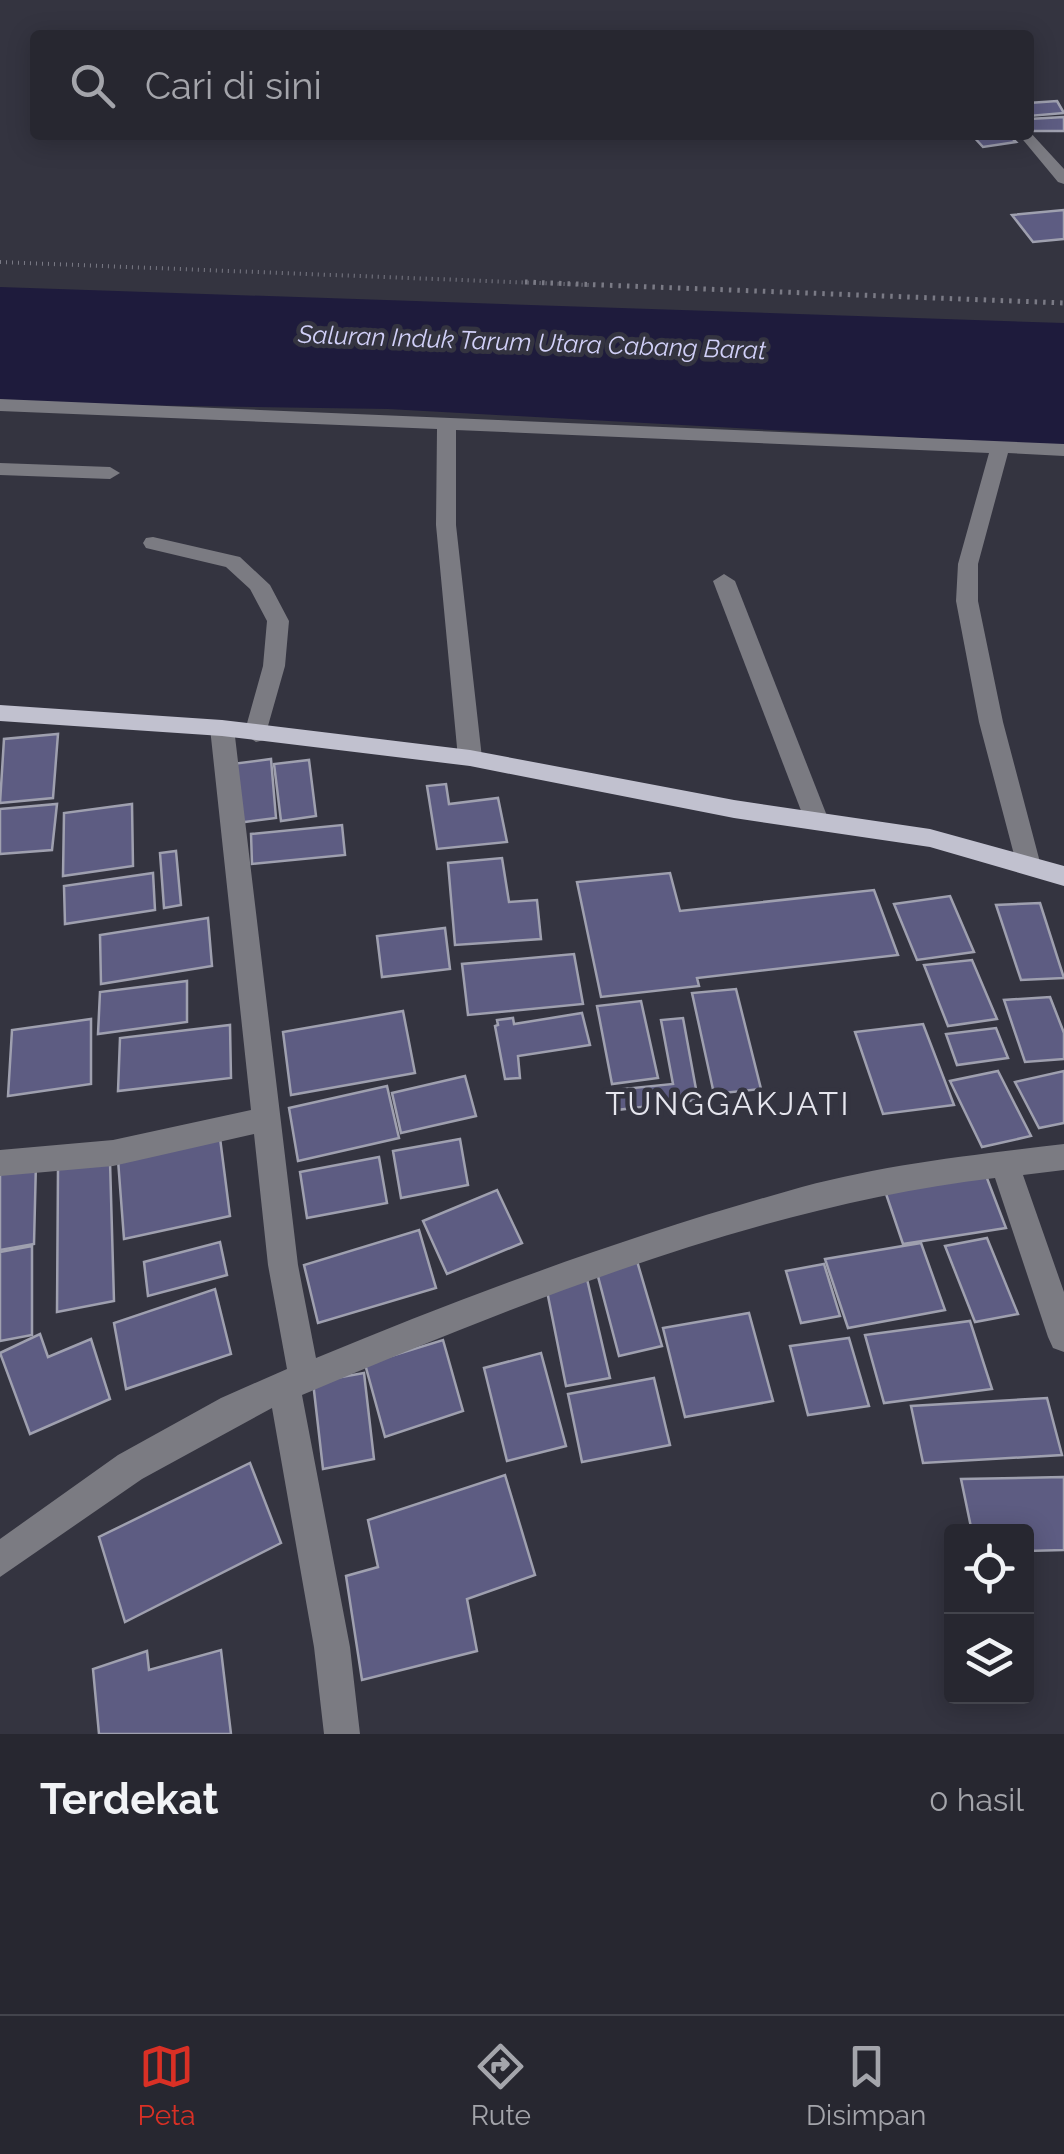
<!DOCTYPE html>
<html lang="id">
<style>
:root{--surface:#272730;--page:#2f2f38;--text:#f1f3f6;--muted:#a4a5ab;--line:#43444c;--accent:#d93025}
body{margin:0;font-family:Raleway,sans-serif;background:var(--page);color:var(--text)}
.controls{position:absolute;right:30px;bottom:30px;display:grid;overflow:hidden;border-radius:10px;box-shadow:0 5px 25px #0003}
.controls button{width:90px;height:90px;display:grid;place-items:center;padding:0;border:0;border-bottom:2px solid var(--line);background:var(--surface);color:var(--text);font:50px sans-serif}
.list{margin:0;padding:0;list-style:none}
h2{display:flex;justify-content:space-between;align-items:center;height:130px;margin:0;padding:0 40px;font-size:42px}
h2 small{font-size:32px;font-weight:400;color:var(--muted)}
.icon{flex:none;width:55px;height:55px;fill:none;stroke:currentColor;stroke-width:2;stroke-linecap:round;stroke-linejoin:round}
.map{position:relative;flex:none;width:1064px;height:1734px;overflow:hidden}
.search{position:absolute;background:var(--surface);box-shadow:0 5px 25px #0003;left:30px;right:30px;top:30px;height:110px;display:flex;align-items:center;gap:25px;box-sizing:border-box;padding:0 35px;border-radius:10px;color:var(--muted);font-size:38px}
.sheet{height:280px;background:var(--surface)}
nav{display:flex;justify-content:space-around;align-items:center;box-sizing:border-box;height:140px;border-top:2px solid var(--line);background:var(--surface);font-size:28px;color:var(--muted)}
nav a{display:grid;justify-items:center;gap:5px}
nav .on{color:var(--accent)}
.map>svg:first-child{display:block}
.water{fill:#1e1b3c}
.building{fill:#5d5c82;stroke:#9fa0af;stroke-width:2.5}
.lines{fill:none;stroke-linecap:round;stroke-linejoin:round}
.path-far1{stroke:#7a7a85;stroke-width:4;stroke-dasharray:1 5;stroke-linecap:butt}
.path{stroke:#7a7a85;stroke-width:5;stroke-dasharray:2.5 6;stroke-linecap:butt}
.minor{fill:#7b7b82;fill-rule:evenodd}
.major{fill:#c1c1cf;fill-rule:evenodd}
.labels{text-anchor:middle;dominant-baseline:central;stroke-width:9;stroke-linejoin:round;paint-order:stroke}
.far-water-label{font-size:25px;font-style:italic;fill:#d1d0f8;stroke:#343440}
.quarter-label{font-size:32px;letter-spacing:2.5px;fill:#e6e6ee;stroke:#343440}
</style>
<div class="map">
<svg width="1064" height="1734" viewBox="0 0 1064 1734">
<rect width="100%" height="100%" fill="#343440"/>
<!-- water -->
<path class="water" d="M0,287L1064,323V446L388,409L0,403Z"/>
<!-- building -->
<g class="building">
<path d="M1057,101L1064,113L1029,116V103Z"/>
<path d="M1064,117V131H1029V119Z"/>
<path d="M972,135H1009L1016,142L983,147Z"/>
<path d="M1064,210V239L1033,242L1012,215Z"/>
<path d="M58,734L53,798L0,803L4,739Z"/>
<path d="M271,759L276,818L237,823L232,764Z"/>
<path d="M309,760L316,816L281,821L274,764Z"/>
<path d="M446,784L449,804L498,798L507,842L437,849L427,786Z"/>
<path d="M57,804L52,850L0,854V809Z"/>
<path d="M132,804L133,866L63,876L64,813Z"/>
<path d="M342,825L345,855L252,864L251,834Z"/>
<path d="M176,851L181,905L164,908L160,853Z"/>
<path d="M502,858L509,902L537,900L541,939L455,945L448,863Z"/>
<path d="M153,873L155,910L65,924L64,886Z"/>
<path d="M670,873L680,911L874,890L898,955L697,978L699,986L601,997L577,882Z"/>
<path d="M950,896L974,952L917,960L894,904Z"/>
<path d="M1040,903L1064,978L1021,980L996,905Z"/>
<path d="M208,918L212,966L101,984L100,935Z"/>
<path d="M445,928L450,969L382,977L377,936Z"/>
<path d="M574,954L583,1004L468,1015L462,964Z"/>
<path d="M972,960L997,1019L948,1026L924,965Z"/>
<path d="M187,981V1022L98,1034L100,992Z"/>
<path d="M736,989L761,1089L714,1094L692,993Z"/>
<path d="M1050,997L1064,1033V1059L1025,1062L1004,1000Z"/>
<path d="M641,1001L658,1078L612,1084L597,1006Z"/>
<path d="M403,1011L415,1073L291,1095L283,1032Z"/>
<path d="M582,1013L590,1045L518,1056L520,1078L505,1079L495,1026L498,1025L497,1020L513,1018L514,1024Z"/>
<path d="M683,1018L698,1100L617,1110L613,1090L673,1084L661,1020Z"/>
<path d="M91,1019V1084L8,1096L12,1030Z"/>
<path d="M923,1024L954,1105L883,1114L855,1032Z"/>
<path d="M230,1025L231,1078L118,1091L120,1038Z"/>
<path d="M996,1028L1008,1058L957,1065L946,1034Z"/>
<path d="M998,1071L1031,1136L982,1147L950,1081Z"/>
<path d="M1064,1071V1123L1039,1128L1015,1082Z"/>
<path d="M465,1076L476,1116L401,1133L392,1093Z"/>
<path d="M387,1086L399,1138L298,1161L289,1108Z"/>
<path d="M220,1138L230,1216L124,1239L118,1160Z"/>
<path d="M460,1139L468,1185L401,1198L393,1151Z"/>
<path d="M379,1157L387,1203L307,1218L300,1172Z"/>
<path d="M110,1161L114,1301L57,1312L58,1169Z"/>
<path d="M36,1162L34,1244L0,1250V1168Z"/>
<path d="M985,1173L1006,1228L903,1244L884,1188Z"/>
<path d="M497,1190L522,1243L447,1274L423,1221Z"/>
<path d="M419,1230L436,1288L318,1323L304,1265Z"/>
<path d="M987,1238L1018,1314L975,1322L945,1246Z"/>
<path d="M220,1242L227,1275L148,1296L144,1262Z"/>
<path d="M921,1243L945,1310L848,1328L825,1259Z"/>
<path d="M32,1246V1335L0,1341V1252Z"/>
<path d="M637,1261L662,1346L619,1356L596,1269Z"/>
<path d="M824,1264L840,1316L801,1323L786,1271Z"/>
<path d="M587,1279L610,1378L566,1386L546,1286Z"/>
<path d="M215,1289L231,1354L126,1389L114,1323Z"/>
<path d="M749,1313L773,1401L685,1417L663,1328Z"/>
<path d="M970,1321L992,1389L884,1403L865,1335Z"/>
<path d="M40,1334L48,1357L91,1339L110,1399L30,1434L0,1353Z"/>
<path d="M849,1338L869,1406L808,1415L790,1346Z"/>
<path d="M443,1340L463,1411L385,1437L365,1364Z"/>
<path d="M541,1353L566,1446L507,1461L484,1368Z"/>
<path d="M364,1373L374,1459L323,1469L313,1382Z"/>
<path d="M654,1378L670,1445L582,1462L568,1394Z"/>
<path d="M1047,1398L1062,1455L923,1463L911,1406Z"/>
<path d="M250,1463L281,1543L125,1622L99,1537Z"/>
<path d="M505,1475L535,1575L467,1599L477,1651L362,1680L346,1576L378,1567L368,1520Z"/>
<path d="M1064,1477V1550L1026,1551V1532H972L961,1479Z"/>
<path d="M221,1650L231,1734H99L93,1669L147,1651L149,1670Z"/>
</g>
<g class="lines">
<!-- path-far1 -->
<path class="path-far1" d="M0,262L589,285"/>
<!-- path -->
<path class="path" d="M525,282L1064,303"/>
<!-- minor -->
<g class="minor">
<path d="M1029,131L1064,169V184L1058,182L1019,135H1029Z"/>
<path d="M0,399L1064,444V456L1008,453L978,564V601L1003,722L1041,866L1038,873H1020L1017,866L979,722L956,601L958,564L989,453L456,430V525L482,758L470,766L458,758L436,525L437,429L0,411Z"/>
<path d="M0,463L110,467L120,473L110,479L0,475Z"/>
<path d="M153,537L240,557L270,585L289,621L285,666L264,740L256,742L244,734L263,666L267,621L250,589L226,567L146,548L143,543L146,538Z"/>
<path d="M724,574L735,581L829,821L826,827H808L805,821L713,581Z"/>
<path d="M222,720L234,728L298,1265L316,1358C471,1294 627,1236 788,1191C877,1165 973,1155 1064,1144V1170L1023,1175L1064,1292V1352L1053,1348L1048,1337L995,1178C758,1206 521,1303 302,1395L350,1647L360,1734H324L314,1647L272,1408L142,1479L0,1577V1539L118,1455L221,1398L287,1369L268,1265L254,1134L113,1166L0,1176V1150L113,1140L251,1110L210,728Z"/>
</g>
<!-- major -->
<path class="major" d="M0,705L222,720L470,750L734,800L930,829L1064,866V886L930,847L734,818L470,766L222,736L0,721Z"/>
</g>
<g class="labels">
<!-- far-water labels -->
<g class="far-water-label">
<text transform="translate(532 342) rotate(2)">Saluran Induk Tarum Utara Cabang Barat</text>
</g>
<!-- quarter labels -->
<g class="quarter-label">
<text x="728" y="1103">TUNGGAKJATI</text>
</g>
</g>
</svg>
<div class="controls">
<button><svg class="icon" aria-label="locate" viewBox="0 0 24 24"><circle cx="12" cy="12" r="6"/><path d="M12 2v4M12 18v4M2 12h4M18 12h4"/></svg></button>
<button><svg class="icon" aria-label="layers" viewBox="0 0 24 24"><path d="M12 4l9 5-9 5-9-5zM3 14l9 5 9-5"/></svg></button>
</div>
<div class="search"><svg class="icon" aria-label="search" viewBox="0 0 24 24"><circle cx="10" cy="10" r="6"/><path d="M15 15l6 6"/></svg>Cari di sini</div>
</div>
<section class="sheet">
<h2>Terdekat<small>0 hasil</small></h2>
<ul class="list">
</ul>
</section>
<nav>
<a class="on"><svg class="icon" aria-label="map" viewBox="0 0 24 24"><path d="M3 6l6-2 6 2 6-2v14l-6 2-6-2-6 2zM9 4v14M15 6v14"/></svg>Peta</a>
<a><svg class="icon" aria-label="directions" viewBox="0 0 24 24"><path d="M12 3l9 9-9 9-9-9zM9 14v-3h6M13 9l2 2-2 2"/></svg>Rute</a>
<a><svg class="icon" aria-label="saved" viewBox="0 0 24 24"><path d="M7 4h10v16l-5-4-5 4z"/></svg>Disimpan</a>
</nav>
